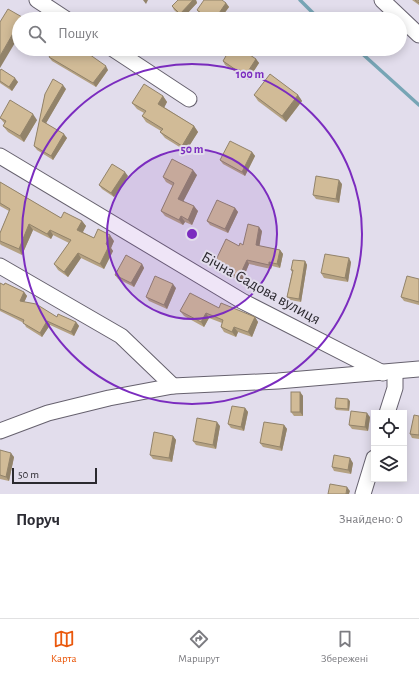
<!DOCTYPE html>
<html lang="uk">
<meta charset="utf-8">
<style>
:root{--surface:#fff;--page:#f2f2f3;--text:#2b2b33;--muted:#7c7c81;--line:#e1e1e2;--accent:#ea580c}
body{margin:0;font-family:"Alegreya Sans",sans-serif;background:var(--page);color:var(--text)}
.controls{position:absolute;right:12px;bottom:12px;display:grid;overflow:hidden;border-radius:0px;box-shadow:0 2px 10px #0003}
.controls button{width:36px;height:36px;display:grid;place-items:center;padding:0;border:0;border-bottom:1px solid var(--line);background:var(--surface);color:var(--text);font:20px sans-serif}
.scale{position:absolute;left:12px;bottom:10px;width:85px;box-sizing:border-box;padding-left:4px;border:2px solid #2b292f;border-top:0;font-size:11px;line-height:14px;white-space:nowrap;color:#2b292f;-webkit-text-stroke:3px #e2ddec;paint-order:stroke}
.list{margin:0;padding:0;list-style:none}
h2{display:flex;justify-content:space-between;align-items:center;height:52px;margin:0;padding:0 16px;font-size:17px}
h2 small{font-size:13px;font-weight:400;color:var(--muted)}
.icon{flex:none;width:22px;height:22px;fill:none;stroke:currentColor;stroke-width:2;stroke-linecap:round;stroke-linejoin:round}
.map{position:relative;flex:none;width:419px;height:494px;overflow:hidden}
.search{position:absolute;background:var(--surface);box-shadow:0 2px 10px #0003;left:12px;right:12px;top:12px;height:44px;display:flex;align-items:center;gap:10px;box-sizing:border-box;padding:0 14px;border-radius:22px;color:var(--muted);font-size:15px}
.sheet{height:124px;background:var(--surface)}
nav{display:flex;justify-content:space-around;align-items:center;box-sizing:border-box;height:56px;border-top:1px solid var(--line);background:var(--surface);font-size:11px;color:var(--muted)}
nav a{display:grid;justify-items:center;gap:2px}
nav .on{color:var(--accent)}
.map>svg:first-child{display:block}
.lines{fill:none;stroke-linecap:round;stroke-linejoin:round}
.stream{stroke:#77a5b5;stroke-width:3.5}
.minor-casing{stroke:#66616e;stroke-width:17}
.minor{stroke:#fff;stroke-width:15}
.wall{fill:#b4a182}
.shaded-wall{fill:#92836a}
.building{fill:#d1bb97;stroke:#92836a}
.ring{fill:none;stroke:#7b2cbf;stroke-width:2}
.labels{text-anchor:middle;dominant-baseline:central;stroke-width:4;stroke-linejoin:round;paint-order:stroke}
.street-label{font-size:16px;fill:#2b292f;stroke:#e2ddec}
.centre{fill:#7b2cbf;stroke:#e2ddec;stroke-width:2}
.ring-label{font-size:12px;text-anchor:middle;font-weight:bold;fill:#7b2cbf;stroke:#e2ddec;stroke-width:4;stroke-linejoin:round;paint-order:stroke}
</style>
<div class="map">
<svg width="419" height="494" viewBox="0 0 419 494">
<rect width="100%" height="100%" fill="#e2ddec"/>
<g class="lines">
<!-- stream -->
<g class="stream">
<path d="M300,0L319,19"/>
<path d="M357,49L419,105"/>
</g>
<defs>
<g id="minor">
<path d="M37,0L66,19"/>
<path d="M382,0L419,35"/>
<path d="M113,49L189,99"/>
<path d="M0,156L242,301L383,373"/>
<path d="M0,266L121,336L173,386"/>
<path d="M387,413L395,388V372"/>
<path d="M0,431L48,413L109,398L173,386L278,381L419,369"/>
<path d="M363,494L374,458"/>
</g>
</defs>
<!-- minor casing -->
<use href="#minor" class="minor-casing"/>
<!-- minor -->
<use href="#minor" class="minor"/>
</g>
<!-- wall -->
<g class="wall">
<path d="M178,0H196L197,3L183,18L174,10L172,6Z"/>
<path d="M412,0H419V5Z"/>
<path d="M226,3L229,7L220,19H206L200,14L197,10Z"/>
<path d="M49,57L108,70L96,87L52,61Z"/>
<path d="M256,59L259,63L248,80L225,65L223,61Z"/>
<path d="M0,71L18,82L12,91L0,83Z"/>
<path d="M66,89L46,123L67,138L53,160L37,150L34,146L45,94Z"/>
<path d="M254,95H298L302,101L286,122L258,101Z"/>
<path d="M163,96L167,102L164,107L194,126L198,132L186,151L165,138L160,132L161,131L146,122L142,116L144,113L137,109L132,103Z"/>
<path d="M0,117L37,120L24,142L8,132L3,126L5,124L0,118Z"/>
<path d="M252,152L255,156L245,176L223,164L220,160Z"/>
<path d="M197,175L183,201L198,211L192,225L185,222L183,225L165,216L161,211L173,186L166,182L163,177Z"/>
<path d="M128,176L114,197L102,189L99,185Z"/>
<path d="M0,182L61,218L82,221L86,226L83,232L94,238L114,241L111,248L113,251L104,269L81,258L68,277L58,270L54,264L69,243L53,235L51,239L33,230L22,255L1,245L0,244V233L9,211L0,206Z"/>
<path d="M342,184L339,203L316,199L313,195Z"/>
<path d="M235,208L238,212L228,233L210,225L207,221Z"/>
<path d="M262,231L259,246L280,250L283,254L280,268L272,266L271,269L249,264L242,281L230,276L227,272L229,269L219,264L216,260L239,246L243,245Z"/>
<path d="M305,261L307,265L301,302L290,300L287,297L292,272L291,270Z"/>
<path d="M351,262L348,282L324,278L321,273Z"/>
<path d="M142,264L144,268L134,287L118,279L115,275Z"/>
<path d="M419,279V305L404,301L401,297Z"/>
<path d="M0,283L4,285L24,292L27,296L24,302L57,317L76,322L79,326L74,336L50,325L42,337L26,327L24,323L0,311Z"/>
<path d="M176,288L167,309L149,301L146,297Z"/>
<path d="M219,308L255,317L258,322L252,337L238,332L236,337L224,332L221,327L222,323L209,318L204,327L184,316L180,311Z"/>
<path d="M300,392L303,396V416H294L291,412Z"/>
<path d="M350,401L349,411L336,410L335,408Z"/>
<path d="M245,408L248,412L244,431L231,428L228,424Z"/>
<path d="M419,416V439L412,438L410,434Z"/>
<path d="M370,417L368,431L352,429L349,425Z"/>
<path d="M284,425L287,429L282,451L263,447L260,443Z"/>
<path d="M220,426L216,449L196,445L193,441Z"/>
<path d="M173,436L176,440L172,462L153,459L150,455Z"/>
<path d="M0,450L14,457L9,481L0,479Z"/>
<path d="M353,463L351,474L334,471L332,467Z"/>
</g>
<!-- shaded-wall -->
<g class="shaded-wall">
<path d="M143,0H148L146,4Z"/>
<path d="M193,0H196L197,3L183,18L180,14Z"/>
<path d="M226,3L229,7L220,19H215Z"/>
<path d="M19,23V36L0,68V56Z"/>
<path d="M256,59L259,63L248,80L245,76Z"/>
<path d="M106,66L108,70L96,87L93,83Z"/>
<path d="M15,78L18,82L12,91L9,87Z"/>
<path d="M63,85L66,89L45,125L42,121Z"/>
<path d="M298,95L302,101L286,122L282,116Z"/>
<path d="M163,96L167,102L163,110L158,104Z"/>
<path d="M33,114L37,120L24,142L20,136Z"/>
<path d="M194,126L198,132L186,151L182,146Z"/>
<path d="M64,134L67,138L53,160L51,156Z"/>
<path d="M252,152L255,156L245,176L242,172Z"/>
<path d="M193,170L197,175L182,204L178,199Z"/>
<path d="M125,172L128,176L114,197L111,193Z"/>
<path d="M339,180L342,184L339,203L336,199Z"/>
<path d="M194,206L198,211L192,225L188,220Z"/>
<path d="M235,208L238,212L228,233L225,229Z"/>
<path d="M181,216L185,222L183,225L179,220Z"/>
<path d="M82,221L86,226L81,235L77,230Z"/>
<path d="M29,224L33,230L22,255L19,249Z"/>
<path d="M259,227L262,231L259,249L256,245Z"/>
<path d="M50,230L53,235L51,239L47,234Z"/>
<path d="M110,235L114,241L111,248L113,251L104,269L100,264L106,244Z"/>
<path d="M280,250L283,254L280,268L277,264Z"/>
<path d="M78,253L81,258L68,277L64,272Z"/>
<path d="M349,258L351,262L348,282L345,278Z"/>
<path d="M247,260L249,264L242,281L239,277Z"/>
<path d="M305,261L307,265L301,302L299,299Z"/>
<path d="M269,262L272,266L271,269L269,265Z"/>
<path d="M142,264L144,268L134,287L131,283Z"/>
<path d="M173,284L176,288L167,309L164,305Z"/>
<path d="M24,292L27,296L23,305L20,301Z"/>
<path d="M206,313L209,318L204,327L201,322Z"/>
<path d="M255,317L258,322L252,337L248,332Z"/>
<path d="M47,321L50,325L42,337L40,333Z"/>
<path d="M76,322L79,326L74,336L71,332Z"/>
<path d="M234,327L238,332L236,337L232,332Z"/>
<path d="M300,392L303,396V416L300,412Z"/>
<path d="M348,399L350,401L349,411L348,409Z"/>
<path d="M245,408L248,412L244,431L241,427Z"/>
<path d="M367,413L370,417L368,431L365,427Z"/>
<path d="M217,422L220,426L216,449L213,445Z"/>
<path d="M284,425L287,429L282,451L280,447Z"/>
<path d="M173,436L176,440L172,462L169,458Z"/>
<path d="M11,453L14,457L9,481L6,477Z"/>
<path d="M350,458L353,463L351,474L348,470Z"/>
<path d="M347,487L350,491L349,494H346Z"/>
</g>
<!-- building -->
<g class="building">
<path d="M178,0H193L180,14L172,6Z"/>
<path d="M204,0H222L226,3L215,19H209L197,10Z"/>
<path d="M415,0H419V3Z"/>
<path d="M8,9L22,17L21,19H19V23L0,56V22Z"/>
<path d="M54,49H77L85,53L86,52L106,66L93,83L49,57Z"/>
<path d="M230,49H241L256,59L245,76L223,61Z"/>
<path d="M1,69L15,78L9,87L0,81V71Z"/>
<path d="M270,74L298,95L282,116L254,95Z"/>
<path d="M53,79L63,85L42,121L64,134L51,156L34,146L45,94Z"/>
<path d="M144,84L163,96L158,104L194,126L182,146L160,132L163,129L142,116L146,111L132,103Z"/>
<path d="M10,100L33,114L20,136L3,126L6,121L0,118Z"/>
<path d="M230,141L252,152L242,172L220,160Z"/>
<path d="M172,159L193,170L178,199L194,206L188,220L181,216L179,220L161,211L174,183L163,177Z"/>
<path d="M112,164L125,172L111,193L99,185Z"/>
<path d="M316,176L339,180L336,199L313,195Z"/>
<path d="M0,182L61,218L64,212L82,221L77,230L94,238L98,229L110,235L106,244L109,246L100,264L78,253L64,272L54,264L71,240L50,230L47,234L29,224L19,249L0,241V233L10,209L0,203Z"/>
<path d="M217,200L235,208L225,229L207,221Z"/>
<path d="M248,224L259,227L256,245L280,250L277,264L269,262V265L247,260L239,277L227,272L230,267L216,260L226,239L239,246L240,243L243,245Z"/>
<path d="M325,254L349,258L345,278L321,273Z"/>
<path d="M126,255L142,264L131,283L115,275Z"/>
<path d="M293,260L305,261L299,299L287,297L293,270H291Z"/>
<path d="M155,276L173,284L164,305L146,297Z"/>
<path d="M407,276L419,279V302L401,297Z"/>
<path d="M0,283L4,285L5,283L24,292L20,301L36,304L57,317L58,314L76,322L71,332L47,321L40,333L23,323L24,320L0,309Z"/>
<path d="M190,293L219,308L221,303L255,317L248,332L234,327L232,332L221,327L223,320L206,313L201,322L180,311Z"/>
<rect x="291" y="392" width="9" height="20"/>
<path d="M336,398L348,399V409L335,408Z"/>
<path d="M232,406L245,408L241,427L228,424Z"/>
<path d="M351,411L367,413L365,427L349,425Z"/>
<path d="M414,415L419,416V435L410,434Z"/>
<path d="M197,418L217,422L213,445L193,441Z"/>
<path d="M264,422L284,425L280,447L260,443Z"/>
<path d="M154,432L173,436L169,458L150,455Z"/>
<path d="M0,450L11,453L6,477L0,475Z"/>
<path d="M334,455L350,458L348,470L332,467Z"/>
<path d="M330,484L347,487L346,494H328Z"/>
</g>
<!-- distance rings -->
<circle cx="192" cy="234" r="85" fill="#7b2cbf" fill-opacity=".12"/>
<g class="ring">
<circle cx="192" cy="234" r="85"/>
<circle cx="192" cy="234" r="170"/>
</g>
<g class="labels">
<!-- street labels -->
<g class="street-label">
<text transform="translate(261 288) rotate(29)">Бічна Садова вулиця</text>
</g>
</g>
<circle cx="192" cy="234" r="6" class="centre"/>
<g class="ring-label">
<text x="250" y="78">100 m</text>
<text x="192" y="153">50 m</text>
</g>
</svg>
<div class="controls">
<button><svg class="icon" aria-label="locate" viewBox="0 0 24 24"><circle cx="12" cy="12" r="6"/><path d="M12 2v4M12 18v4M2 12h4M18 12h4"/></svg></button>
<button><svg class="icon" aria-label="layers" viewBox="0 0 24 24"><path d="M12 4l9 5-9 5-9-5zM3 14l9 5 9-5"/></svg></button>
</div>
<div class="scale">50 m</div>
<div class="search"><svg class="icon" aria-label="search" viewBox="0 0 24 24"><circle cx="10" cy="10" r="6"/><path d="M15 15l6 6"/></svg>Пошук</div>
</div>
<section class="sheet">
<h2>Поруч<small>Знайдено: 0</small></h2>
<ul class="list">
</ul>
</section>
<nav>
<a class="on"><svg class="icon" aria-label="map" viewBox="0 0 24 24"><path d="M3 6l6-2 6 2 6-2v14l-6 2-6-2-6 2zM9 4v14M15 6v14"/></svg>Карта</a>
<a><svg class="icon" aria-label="directions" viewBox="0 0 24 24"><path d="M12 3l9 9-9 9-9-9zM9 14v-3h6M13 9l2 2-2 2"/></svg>Маршрут</a>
<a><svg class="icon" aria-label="saved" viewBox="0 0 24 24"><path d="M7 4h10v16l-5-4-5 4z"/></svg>Збережені</a>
</nav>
